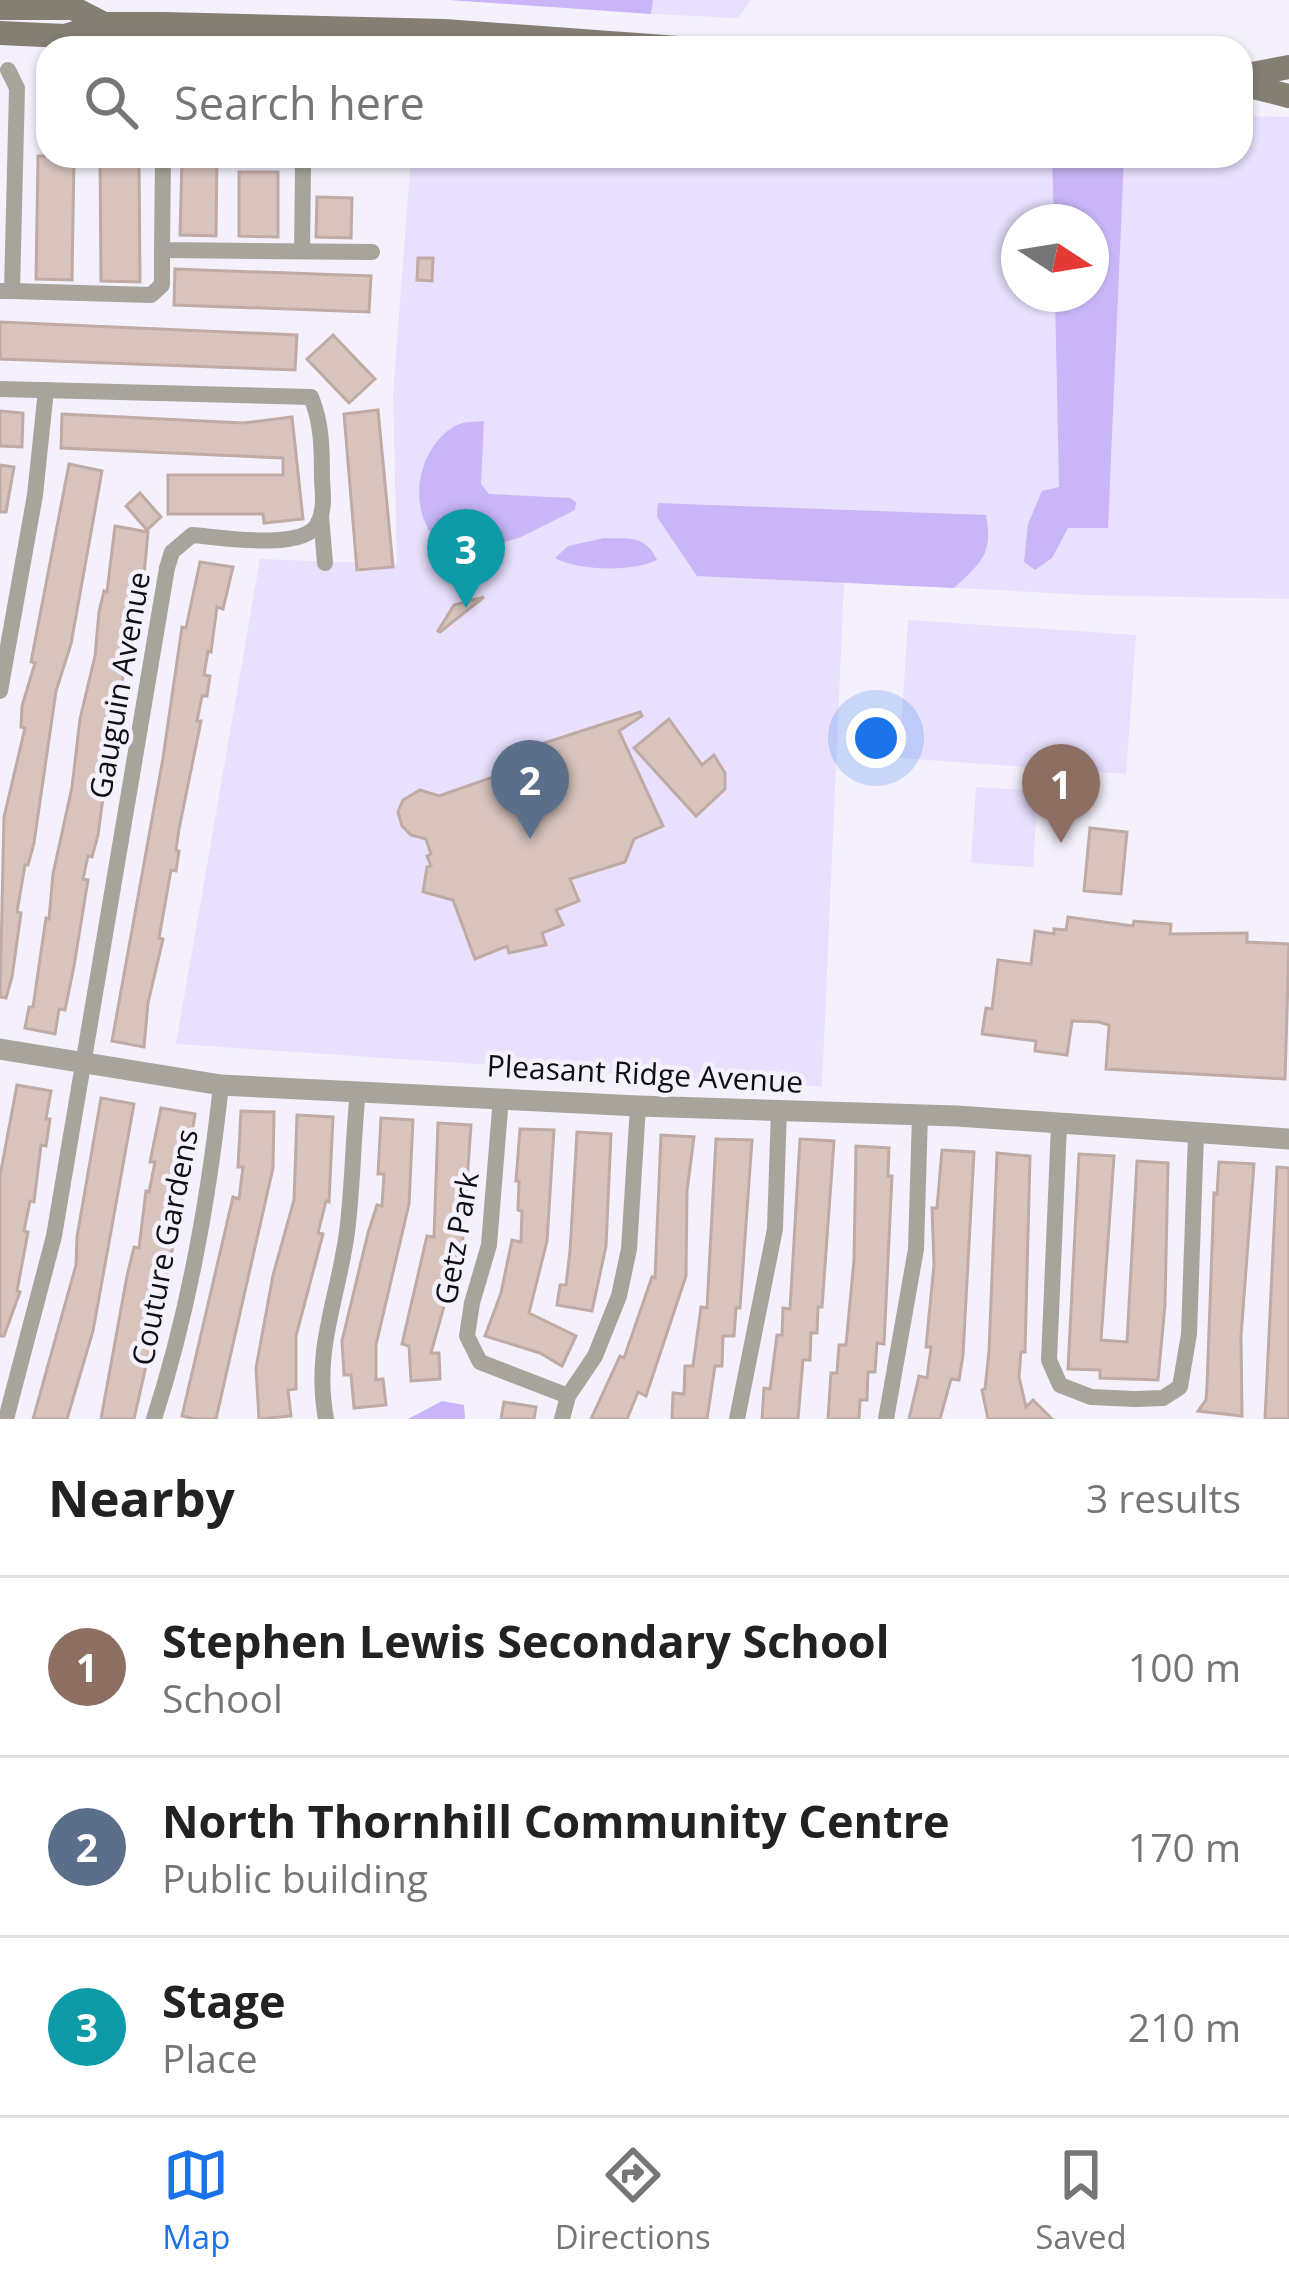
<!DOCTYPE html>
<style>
:root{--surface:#fff;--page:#f6f6f6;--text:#222;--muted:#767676;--line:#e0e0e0;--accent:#1a73e8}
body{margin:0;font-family:"Open Sans",sans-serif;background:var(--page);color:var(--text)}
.compass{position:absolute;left:1001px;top:204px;width:108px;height:108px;border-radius:50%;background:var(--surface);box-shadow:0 3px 9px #0004;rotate:102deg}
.you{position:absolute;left:876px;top:738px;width:42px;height:42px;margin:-30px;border:9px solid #fff;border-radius:50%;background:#1a73e8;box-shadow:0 0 0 18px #1a73e833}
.badge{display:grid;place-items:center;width:78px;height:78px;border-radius:50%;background:var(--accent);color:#fff;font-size:39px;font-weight:700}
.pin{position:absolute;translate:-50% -99px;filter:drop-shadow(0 3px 6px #0008)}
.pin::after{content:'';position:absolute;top:63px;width:42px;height:36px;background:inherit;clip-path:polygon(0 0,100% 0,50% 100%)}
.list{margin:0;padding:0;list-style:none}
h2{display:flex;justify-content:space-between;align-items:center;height:156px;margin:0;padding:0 48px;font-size:51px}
h2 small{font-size:39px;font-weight:400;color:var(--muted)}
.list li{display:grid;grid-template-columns:78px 1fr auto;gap:36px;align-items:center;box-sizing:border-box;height:180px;padding:0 48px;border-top:3px solid var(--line)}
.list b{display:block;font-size:45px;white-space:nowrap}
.list p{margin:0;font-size:39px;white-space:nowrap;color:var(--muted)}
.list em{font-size:39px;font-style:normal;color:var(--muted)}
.icon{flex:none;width:66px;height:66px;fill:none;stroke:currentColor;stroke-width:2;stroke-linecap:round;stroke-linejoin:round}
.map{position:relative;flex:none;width:1289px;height:1419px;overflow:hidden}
.search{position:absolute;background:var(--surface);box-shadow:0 3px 9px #0004;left:36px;right:36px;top:36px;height:132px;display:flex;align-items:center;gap:30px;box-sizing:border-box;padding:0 42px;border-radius:36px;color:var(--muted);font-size:45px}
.sheet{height:696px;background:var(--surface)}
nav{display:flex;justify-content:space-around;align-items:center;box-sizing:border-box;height:168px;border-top:3px solid var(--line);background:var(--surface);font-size:33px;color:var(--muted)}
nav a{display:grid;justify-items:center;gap:6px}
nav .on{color:var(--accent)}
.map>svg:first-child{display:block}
.green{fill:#e8e0fd;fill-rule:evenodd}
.forest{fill:#c9b5f7}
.building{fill:#d8c3bd;stroke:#bfaaa4;stroke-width:3}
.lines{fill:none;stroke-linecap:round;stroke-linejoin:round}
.minor{stroke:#a8a49c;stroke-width:16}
.tertiary{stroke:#a8a49c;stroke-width:21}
.secondary{stroke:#847e73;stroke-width:24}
.labels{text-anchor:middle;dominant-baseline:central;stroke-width:9;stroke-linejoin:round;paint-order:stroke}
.street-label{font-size:30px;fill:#100e14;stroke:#f4f1fd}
</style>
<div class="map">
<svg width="1289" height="1419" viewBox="0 0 1289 1419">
<rect width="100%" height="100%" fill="#f4f1fd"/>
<!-- green -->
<g class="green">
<path d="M653,0H751L738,18L651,14Z"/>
<path d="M1241,116L1289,117V599L1088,595L844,582L822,1087L176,1044L260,559L397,564L393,395L411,156H1241ZM1019,222H1091V294H1019Z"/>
<path d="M908,620L1136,635L1126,774L899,758Z"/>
<path d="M976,787L1038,791L1033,867L971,863Z"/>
</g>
<!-- forest -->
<g class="forest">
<path d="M449,0H653L651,14Z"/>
<path d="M1052,156H1124L1108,528H1068L1052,558L1035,570L1024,562L1028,524L1042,491L1059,487L1055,294H1091V222H1054Z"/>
<path d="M484,421L481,484L489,494L570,498L576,502L575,510L519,538L457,555C404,531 410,452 455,426C464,421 474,422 484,421Z"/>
<path d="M658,503L986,515C993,554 982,562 954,588L697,576L657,517Z"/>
<path d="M604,538C629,539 646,535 657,560C633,572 578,571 555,558L568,546Z"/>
<path d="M442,1401L464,1405L465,1419H408Z"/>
</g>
<!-- building -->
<g class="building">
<path d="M38,156H74L72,280L36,279Z"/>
<path d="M100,156H139L140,282L101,281Z"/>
<path d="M182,159L217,160L216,236L180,235Z"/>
<path d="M239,172H278V237L239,236Z"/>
<path d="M317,197L352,198L351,238L316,237Z"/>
<path d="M418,258H433L432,281L417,280Z"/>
<path d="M175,269L371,276L369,312L174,305Z"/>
<path d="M0,322L297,335L295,370L0,359Z"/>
<path d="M333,335L375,379L349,403L307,359Z"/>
<path d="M378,410L393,567L357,570L344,414Z"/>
<path d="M0,411L23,413L22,447L0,446Z"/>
<path d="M62,414L243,423L292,417L303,519L264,523L263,514H168V475H283V458L61,448Z"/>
<path d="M69,464L102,471L71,644L56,691L34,843L28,865H25L17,912L21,913L12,977L6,998L0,997L4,817L25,728L21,727L22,706L35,663L31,662Z"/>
<path d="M0,465L14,467L6,512H0Z"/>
<path d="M140,493L161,517L147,530L126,506Z"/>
<path d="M115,526L148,532L144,575L113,725L98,835L92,857L88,856L83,879L88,880L74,966L65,1010L59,1009L55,1034L25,1028L29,1007H33L46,918L49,919L53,874L72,787L80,719L95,656L99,612L104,591L107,592Z"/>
<path d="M200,562L233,567L223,609L217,607L211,652L208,651L204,675L210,676L207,696H202L197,721H201L179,829L176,850L179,851L176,871L171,870L159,938L163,939L148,1003L144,1047L112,1041L163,758L182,627L186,628Z"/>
<path d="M484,597L440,632L438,631L454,605Z"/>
<path d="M640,712L642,716L619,731L663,826L634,839L625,862L570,879L579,901L556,910L563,925L542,933L546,945L509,953L507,946L475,959L453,900L423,892L427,867L431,866L427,856L431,854L426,839L411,835L402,826L398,812L403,800L420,790L439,796L522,767L518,756L536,749L535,746Z"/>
<path d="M669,719L702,765L714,755L725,773V789L696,816L634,748Z"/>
<path d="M1090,828L1127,832L1121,894L1084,891Z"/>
<path d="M1068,917L1133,926L1134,921L1171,924L1170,934L1247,933V942L1289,944L1285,1079L1106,1069L1109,1025L1099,1022L1072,1021L1067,1055L1035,1051L1036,1041L982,1034L986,1008L992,1009L998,960L1031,964L1035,931L1054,934V929L1066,930Z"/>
<path d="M17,1085L51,1091L46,1119H50L46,1146L41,1145L34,1202L30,1201L24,1231L28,1232L17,1291L20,1292L4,1336H0V1176Z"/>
<path d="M101,1098L134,1104L93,1331L67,1419H33L76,1265L77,1237Z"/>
<path d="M161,1108L195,1114L178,1224L134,1419H101L127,1276L134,1247L139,1248L146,1191L149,1192L155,1162H150Z"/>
<path d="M241,1111L274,1112L273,1168L216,1419H195L182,1416L233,1197L239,1199L243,1167H238Z"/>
<path d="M297,1115L333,1117L329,1202L326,1201L318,1233L323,1234L296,1336V1389L288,1390L291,1416L259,1419L256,1368L273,1275L294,1200Z"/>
<path d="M381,1118L413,1120L409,1204L376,1345V1380L383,1379L386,1405L354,1408L351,1375H344L342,1341L368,1233L377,1205L382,1206L384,1174H378Z"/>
<path d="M438,1123L471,1125L463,1238L431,1353H439L440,1379L411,1381L409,1346L402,1344L427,1236L434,1237Z"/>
<path d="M520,1129L554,1130L547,1241L529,1313L576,1336L562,1366L540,1353L485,1336L501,1293L512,1240L521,1242L522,1211L518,1210L519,1181H516Z"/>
<path d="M577,1132L611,1134L606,1246L592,1311L557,1305L560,1285H566L570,1251Z"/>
<path d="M661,1135L694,1137L687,1191L686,1276L646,1396L638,1392L627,1419H591L620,1356L624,1358L652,1277L655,1278Z"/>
<path d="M716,1139L752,1140L740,1308H736L734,1336H723L722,1366H715L707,1419H672L673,1393L684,1394L685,1366H693L701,1307L707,1308Z"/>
<path d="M800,1139L834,1141L822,1307H818L817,1333H811L810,1360H803L798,1419H762L764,1388L770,1389L777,1335H782L783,1308L790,1309Z"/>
<path d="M856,1146L889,1148L888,1176H892L884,1344L877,1343L875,1372H868L867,1400H860L859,1419H828L831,1373H837L839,1345H846L854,1260Z"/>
<path d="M942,1150L974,1152L963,1355L959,1380L951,1379L940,1419H909L919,1376L927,1378L931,1347H926L934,1265L932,1208H937Z"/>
<path d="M997,1153L1030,1156L1025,1352H1021L1019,1377L1026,1407L1033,1400L1052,1419H988L982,1390L985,1389L989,1351Z"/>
<path d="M1079,1154L1114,1156L1101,1340L1127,1342L1137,1161L1168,1163L1165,1305L1158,1380L1100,1378V1370L1068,1369Z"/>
<path d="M1219,1162L1254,1164L1241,1336L1242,1416L1198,1411L1206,1400L1207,1386L1214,1193L1217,1194Z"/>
<path d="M1277,1167L1289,1168V1419H1265Z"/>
<path d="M504,1402L536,1407L534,1419H501Z"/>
</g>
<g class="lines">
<!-- minor -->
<g class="minor">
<path d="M163,48V24"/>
<path d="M163,156L162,250L372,252"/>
<path d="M295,156L303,166L302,251"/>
<path d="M0,291H12L17,88L8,70"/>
<path d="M12,291L151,295L162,285V250"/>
<path d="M0,389L311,397C322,423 322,451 322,479C323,495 325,511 317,525C301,551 220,537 192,535L172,552L167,568L54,1236L6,1419"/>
<path d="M321,516L325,563"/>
<path d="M0,691L35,495L46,390"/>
<path d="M501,1097L489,1245L472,1303L467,1336L480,1362L568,1396"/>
<path d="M1059,1125L1049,1360L1060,1385L1091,1397L1135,1399L1163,1398L1180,1387L1189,1334L1196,1134"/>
<path d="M154,1419C189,1311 209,1197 221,1085"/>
<path d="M326,1419C313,1349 338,1300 347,1232C353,1185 353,1137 358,1090"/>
<path d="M562,1419L568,1396L595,1356L619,1296L629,1249L638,1106"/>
<path d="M737,1419L775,1229L779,1109"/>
<path d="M886,1419L916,1249L920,1115"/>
</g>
<!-- tertiary -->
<path class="tertiary" d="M0,1049L221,1085L638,1106L957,1116L1289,1139"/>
<!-- secondary -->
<g class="secondary">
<path d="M0,8H73L104,24"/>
<path d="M0,33L65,36L104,24H163L444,31L678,48"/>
<path d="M1241,76L1289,67"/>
<path d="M1241,84L1289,96"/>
</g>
</g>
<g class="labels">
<!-- street labels -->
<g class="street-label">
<text transform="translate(119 685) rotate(-80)">Gauguin Avenue</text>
<text transform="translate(645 1073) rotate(3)">Pleasant Ridge Avenue</text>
<text transform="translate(456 1238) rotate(-80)">Getz Park</text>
<text transform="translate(164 1247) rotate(-79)">Couture Gardens</text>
</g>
</g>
</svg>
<svg class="compass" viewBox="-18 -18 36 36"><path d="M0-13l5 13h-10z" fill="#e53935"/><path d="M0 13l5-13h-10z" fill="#767676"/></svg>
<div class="you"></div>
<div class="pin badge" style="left:1061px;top:843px;background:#8d6e63">1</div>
<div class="pin badge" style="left:530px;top:839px;background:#5c6f8a">2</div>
<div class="pin badge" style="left:466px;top:608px;background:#0f9aa8">3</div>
<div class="search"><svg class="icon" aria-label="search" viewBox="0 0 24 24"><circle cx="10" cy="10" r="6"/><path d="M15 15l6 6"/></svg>Search here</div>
</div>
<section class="sheet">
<h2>Nearby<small>3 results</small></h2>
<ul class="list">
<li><span class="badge" style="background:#8d6e63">1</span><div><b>Stephen Lewis Secondary School</b><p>School</p></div><em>100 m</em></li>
<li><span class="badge" style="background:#5c6f8a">2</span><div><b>North Thornhill Community Centre</b><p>Public building</p></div><em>170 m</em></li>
<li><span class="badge" style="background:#0f9aa8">3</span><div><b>Stage</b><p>Place</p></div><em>210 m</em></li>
</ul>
</section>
<nav>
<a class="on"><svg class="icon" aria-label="map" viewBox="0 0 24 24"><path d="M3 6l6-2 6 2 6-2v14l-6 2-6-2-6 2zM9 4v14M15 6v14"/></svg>Map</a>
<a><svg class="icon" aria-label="directions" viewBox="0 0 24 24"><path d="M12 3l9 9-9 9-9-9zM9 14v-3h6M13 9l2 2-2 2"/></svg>Directions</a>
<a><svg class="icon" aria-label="saved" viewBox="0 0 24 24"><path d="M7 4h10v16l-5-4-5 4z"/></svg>Saved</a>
</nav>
